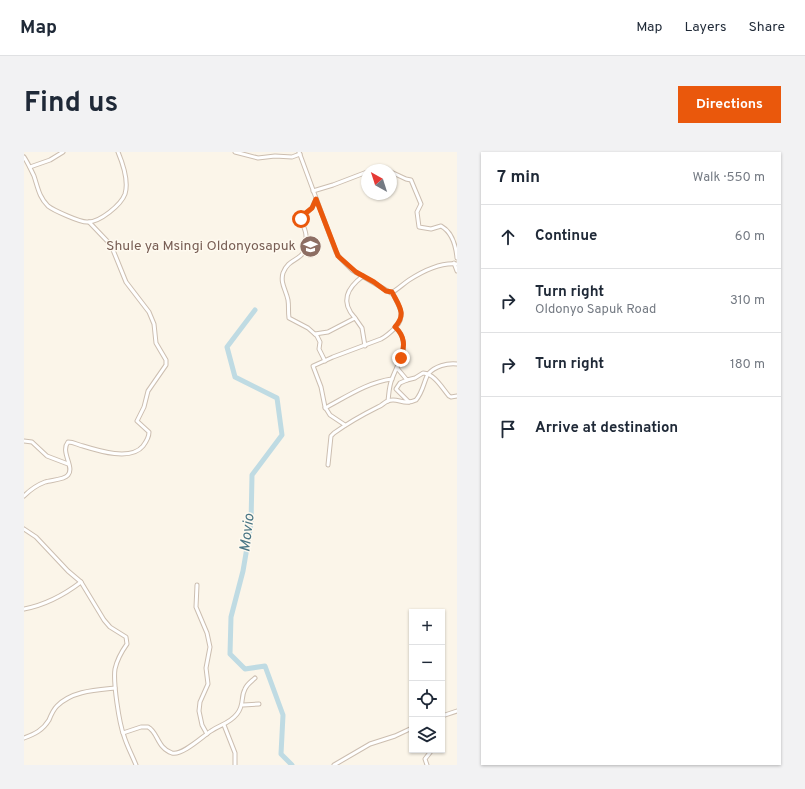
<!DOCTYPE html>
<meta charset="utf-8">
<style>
:root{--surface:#fff;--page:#f2f2f3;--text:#1f2937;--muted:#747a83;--line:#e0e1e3;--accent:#ea580c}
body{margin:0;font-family:Overpass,sans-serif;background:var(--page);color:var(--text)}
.controls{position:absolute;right:12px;bottom:12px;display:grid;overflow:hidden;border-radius:0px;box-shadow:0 1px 3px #0004}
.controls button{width:36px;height:36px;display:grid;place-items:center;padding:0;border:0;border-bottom:1px solid var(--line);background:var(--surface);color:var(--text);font:20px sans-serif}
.compass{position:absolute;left:337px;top:12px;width:36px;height:36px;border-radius:50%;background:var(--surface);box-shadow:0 1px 3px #0004;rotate:321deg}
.stop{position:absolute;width:12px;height:12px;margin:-9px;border:3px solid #ea580c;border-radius:50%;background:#fff}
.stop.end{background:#ea580c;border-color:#fff;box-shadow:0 1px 4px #0008}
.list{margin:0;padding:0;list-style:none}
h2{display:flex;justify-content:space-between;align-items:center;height:52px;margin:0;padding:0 16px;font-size:17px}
h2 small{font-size:13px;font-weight:400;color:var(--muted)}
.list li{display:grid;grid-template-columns:26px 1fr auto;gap:12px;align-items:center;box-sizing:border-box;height:64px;padding:0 16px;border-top:1px solid var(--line)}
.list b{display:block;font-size:15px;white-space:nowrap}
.list p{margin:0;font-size:13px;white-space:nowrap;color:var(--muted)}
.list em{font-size:13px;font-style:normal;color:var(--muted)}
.icon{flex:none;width:22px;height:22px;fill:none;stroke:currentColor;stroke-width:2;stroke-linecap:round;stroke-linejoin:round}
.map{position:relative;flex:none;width:433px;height:613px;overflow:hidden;border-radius:0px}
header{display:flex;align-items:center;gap:24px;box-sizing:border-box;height:56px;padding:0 20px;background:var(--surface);border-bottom:1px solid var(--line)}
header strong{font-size:19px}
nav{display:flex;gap:22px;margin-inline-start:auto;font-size:14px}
.intro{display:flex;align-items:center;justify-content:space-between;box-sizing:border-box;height:96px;padding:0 24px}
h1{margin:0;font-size:28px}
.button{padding:10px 18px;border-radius:0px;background:var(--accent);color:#fff;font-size:14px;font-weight:700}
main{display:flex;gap:24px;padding:0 24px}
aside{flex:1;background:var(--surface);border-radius:0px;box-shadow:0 1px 3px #0004}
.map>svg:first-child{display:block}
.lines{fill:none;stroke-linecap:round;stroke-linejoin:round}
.river{stroke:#bfdbe3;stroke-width:5}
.street-casing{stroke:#ccbeb0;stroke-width:5}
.street{stroke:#fff;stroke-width:3}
.route{stroke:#ea580c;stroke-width:5}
.labels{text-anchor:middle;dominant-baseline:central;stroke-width:3;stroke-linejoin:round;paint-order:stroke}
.education-label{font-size:14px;fill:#785e54;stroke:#fef9ef;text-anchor:end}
.water-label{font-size:15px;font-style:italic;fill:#4a7685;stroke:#fef9ef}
</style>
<header>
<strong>Map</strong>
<nav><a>Map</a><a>Layers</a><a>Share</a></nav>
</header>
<div class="intro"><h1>Find us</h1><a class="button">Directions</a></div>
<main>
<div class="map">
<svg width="433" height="613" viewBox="0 0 433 613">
<rect width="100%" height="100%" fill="#fbf5e9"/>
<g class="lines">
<!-- river -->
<path class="river" d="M231,158L203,195L211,225L253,246L258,283L228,323L227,372L219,419L207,465L206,502L221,517L241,514L259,563L257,602L268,613"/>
<defs>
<g id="street">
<path d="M211,0L234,6L251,4L268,5L276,2"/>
<path d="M275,0L312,100L316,106L328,118L367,141C373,138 379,132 385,128C399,119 416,110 433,112"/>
<path d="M0,5C4,11 7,18 10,24C14,36 15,45 24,54C29,58 57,71 64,70C76,70 97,53 101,42C105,29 99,12 94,0"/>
<path d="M6,15L26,8L39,0"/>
<path d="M367,20L382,27L387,28L397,52L393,60L395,75L407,77L417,74C428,80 432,95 433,106"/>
<path d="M289,39L309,33L343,20"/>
<path d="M292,47L288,56L277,66C278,72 282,78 282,84C284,112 266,102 259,121C256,131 262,138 264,148C265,154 264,160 265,166L284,176L293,184L296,190L295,197L301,209"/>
<path d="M430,111L433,119"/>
<path d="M331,166C316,150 323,136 339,124"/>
<path d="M291,182L304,180L331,166L338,176L341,194"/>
<path d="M373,216L383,228L391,226L399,221C411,222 418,236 425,244L427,245L433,244"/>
<path d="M383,228L376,231L372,237L385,250"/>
<path d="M364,249C365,241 365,234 368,227C374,210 389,191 371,175"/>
<path d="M301,256C322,245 344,230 368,227"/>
<path d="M321,273L306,263L301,255L297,235L289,214L309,205L357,187C363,184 367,180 372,175C383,162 374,153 368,140"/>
<path d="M0,289L8,290L23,304L44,312"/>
<path d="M304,313L307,284L310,281C324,271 338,263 354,255C358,254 360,250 364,249C373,245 380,254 392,248C399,240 400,229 404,222C411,214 423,211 433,212"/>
<path d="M0,344C6,338 13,333 21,330C27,328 40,328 44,323C51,315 36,300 44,290C50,290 54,293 59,294C75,299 107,309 119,294C122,290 125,286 125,280L113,269L120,255L124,239L142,213V208L132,191L130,172L125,160L102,130L87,93L65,70"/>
<path d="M0,377L12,385L44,419L57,430L80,468L86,475L102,485L103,492C98,499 93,508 91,517C89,530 95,571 100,584C103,594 108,603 112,613"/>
<path d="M173,433L172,455L183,481L186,495L182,516L184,532L176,550L175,559L178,573L183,582"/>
<path d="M0,457C21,453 40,443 57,430"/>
<path d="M219,553L235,552"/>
<path d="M418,564L433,559"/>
<path d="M200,573L211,601V613"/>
<path d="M99,581L117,575H124C134,580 133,596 148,601C158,604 179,584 187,579C197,572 205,572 213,562C221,552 216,546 221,537C223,532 228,529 231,526"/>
<path d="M0,586C11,582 19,578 25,568C27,563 29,558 33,554C48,539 71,538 91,536"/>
<path d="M310,613L346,592L371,584L388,576"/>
<path d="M403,613L401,607L408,598"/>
</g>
</defs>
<!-- street casing -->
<use href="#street" class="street-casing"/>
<!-- street -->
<use href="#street" class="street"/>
</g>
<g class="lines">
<!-- route -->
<path class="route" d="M277,67L278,64L288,56L292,47L314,104L332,120L350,130L362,139L368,140C375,154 383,162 371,175C381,184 381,194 377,206"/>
</g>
<!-- icons -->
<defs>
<symbol id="school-disc" viewBox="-11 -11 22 22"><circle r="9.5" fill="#8d6e63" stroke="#fef9ef"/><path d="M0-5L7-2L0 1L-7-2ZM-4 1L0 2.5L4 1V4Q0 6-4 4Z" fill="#fff"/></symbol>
</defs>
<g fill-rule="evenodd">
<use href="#school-disc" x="274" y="82" width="25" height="25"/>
</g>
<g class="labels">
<!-- education labels -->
<g class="education-label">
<text x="272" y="94">Shule ya Msingi Oldonyosapuk</text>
</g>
<!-- water labels -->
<g class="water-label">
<text transform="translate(224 381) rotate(-83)">Movio</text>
</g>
</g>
</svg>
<div class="controls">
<button>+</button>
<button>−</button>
<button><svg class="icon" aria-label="locate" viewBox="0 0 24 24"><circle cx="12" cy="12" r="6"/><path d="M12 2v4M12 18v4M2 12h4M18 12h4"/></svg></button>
<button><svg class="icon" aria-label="layers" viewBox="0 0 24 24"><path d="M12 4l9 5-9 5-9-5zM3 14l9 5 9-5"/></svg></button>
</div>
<svg class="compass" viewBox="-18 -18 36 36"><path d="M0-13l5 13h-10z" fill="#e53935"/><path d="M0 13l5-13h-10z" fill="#747a83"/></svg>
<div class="stop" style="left:277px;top:67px"></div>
<div class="stop end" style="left:377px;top:206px"></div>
</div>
<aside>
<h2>7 min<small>Walk · 550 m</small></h2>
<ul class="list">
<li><svg class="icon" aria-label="ahead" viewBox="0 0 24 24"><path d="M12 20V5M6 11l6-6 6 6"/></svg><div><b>Continue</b></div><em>60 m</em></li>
<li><svg class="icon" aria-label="right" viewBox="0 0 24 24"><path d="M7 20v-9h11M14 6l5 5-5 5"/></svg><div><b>Turn right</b><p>Oldonyo Sapuk Road</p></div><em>310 m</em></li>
<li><svg class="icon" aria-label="right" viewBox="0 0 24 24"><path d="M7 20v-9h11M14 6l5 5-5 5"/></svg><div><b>Turn right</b></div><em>180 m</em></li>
<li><svg class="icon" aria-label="arrive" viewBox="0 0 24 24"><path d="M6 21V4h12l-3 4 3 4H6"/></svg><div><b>Arrive at destination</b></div></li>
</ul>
</aside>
</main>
